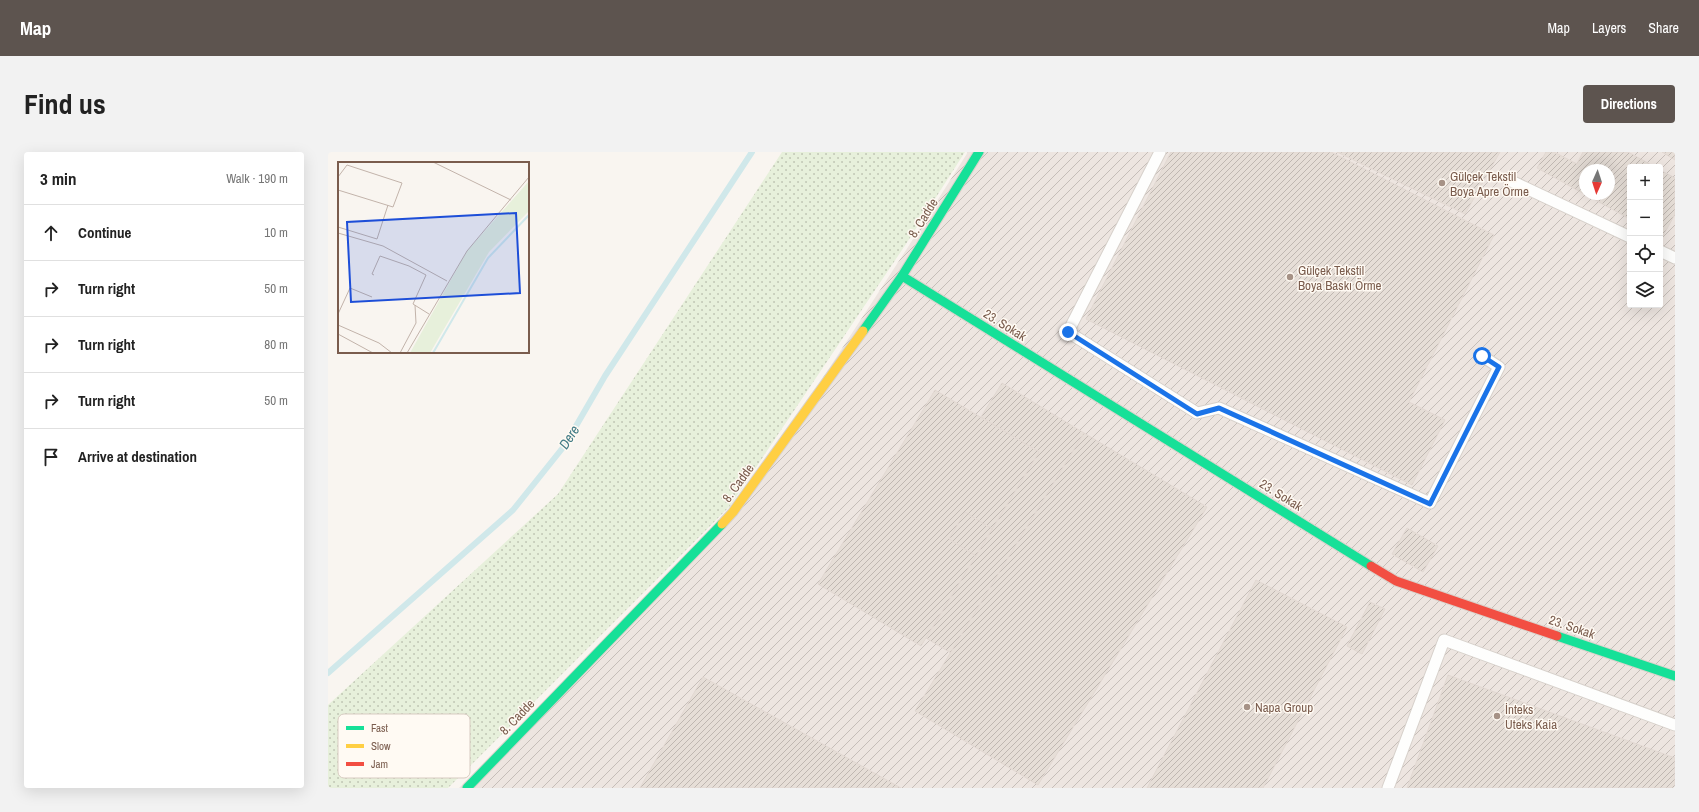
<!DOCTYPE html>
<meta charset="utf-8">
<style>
:root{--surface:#fff;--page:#f2f2f2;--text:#222;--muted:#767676;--line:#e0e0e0;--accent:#5d544f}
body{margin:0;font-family:"Archivo Narrow",sans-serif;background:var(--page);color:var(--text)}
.controls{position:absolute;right:12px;top:12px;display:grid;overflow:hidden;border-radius:4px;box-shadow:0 4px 16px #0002}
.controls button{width:36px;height:36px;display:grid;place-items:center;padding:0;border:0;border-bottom:1px solid var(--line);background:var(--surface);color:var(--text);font:20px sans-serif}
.compass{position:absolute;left:1251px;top:12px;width:36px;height:36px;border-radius:50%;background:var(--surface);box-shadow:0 4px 16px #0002;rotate:183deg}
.stop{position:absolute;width:12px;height:12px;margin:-9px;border:3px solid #1a73e8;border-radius:50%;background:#fff}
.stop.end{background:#1a73e8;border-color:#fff;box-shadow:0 1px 4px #0008}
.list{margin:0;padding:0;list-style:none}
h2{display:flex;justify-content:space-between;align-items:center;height:52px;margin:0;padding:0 16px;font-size:17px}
h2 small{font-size:13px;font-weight:400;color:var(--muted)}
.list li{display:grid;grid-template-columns:26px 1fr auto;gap:12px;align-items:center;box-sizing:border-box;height:56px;padding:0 16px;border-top:1px solid var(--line)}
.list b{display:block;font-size:15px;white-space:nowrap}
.list em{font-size:13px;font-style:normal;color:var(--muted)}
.icon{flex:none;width:22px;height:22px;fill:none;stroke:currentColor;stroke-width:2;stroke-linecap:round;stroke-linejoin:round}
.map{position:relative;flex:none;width:1347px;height:636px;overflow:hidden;border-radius:4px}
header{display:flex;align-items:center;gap:24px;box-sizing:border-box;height:56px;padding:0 20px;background:var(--accent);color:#fff}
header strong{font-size:19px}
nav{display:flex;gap:22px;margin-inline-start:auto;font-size:14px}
.intro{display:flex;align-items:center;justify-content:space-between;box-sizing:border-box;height:96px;padding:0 24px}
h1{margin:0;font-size:28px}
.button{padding:10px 18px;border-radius:4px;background:var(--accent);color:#fff;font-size:14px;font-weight:700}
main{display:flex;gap:24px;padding:0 24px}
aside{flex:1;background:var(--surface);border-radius:4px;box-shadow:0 4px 16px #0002}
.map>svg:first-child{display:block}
.industrial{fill:url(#industrial-furrows);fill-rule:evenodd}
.grass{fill:url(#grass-dots)}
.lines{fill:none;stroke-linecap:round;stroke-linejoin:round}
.stream{stroke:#d0e8ea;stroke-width:6}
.building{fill:url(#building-hatch);stroke:#e2d8d2;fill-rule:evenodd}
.lane-casing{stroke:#d7d1cb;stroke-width:13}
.fast-casing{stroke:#d9d2cb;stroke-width:11}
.slow-casing{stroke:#d9d2cb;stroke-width:11}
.jam-casing{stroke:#d9d2cb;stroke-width:11}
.lane{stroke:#fefefd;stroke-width:11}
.fast{stroke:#16e098;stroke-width:9}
.slow{stroke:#ffcf43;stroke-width:9}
.jam{stroke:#f24e42;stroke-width:9}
.route{stroke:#1a73e8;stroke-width:5}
.poi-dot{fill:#a69286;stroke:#fffaf3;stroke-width:1.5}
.labels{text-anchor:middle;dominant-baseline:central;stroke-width:3;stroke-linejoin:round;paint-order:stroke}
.poi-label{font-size:13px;fill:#7a5c4d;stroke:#fffaf3;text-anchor:start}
.street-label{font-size:13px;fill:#7a5c4d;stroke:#fffaf3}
.water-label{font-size:14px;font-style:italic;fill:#437c86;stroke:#fffaf3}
.inset-river{fill:none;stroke:#d0e8ea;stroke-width:2}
.inset-road{fill:none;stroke:#c2b3aa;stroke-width:1}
.view{fill:#1d4ed8;fill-opacity:0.15;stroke:#1d4ed8;stroke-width:2}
.inset-edge{fill:none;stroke:#7a5c4d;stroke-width:2}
.key{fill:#fffaf3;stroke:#d7cbc1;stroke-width:1}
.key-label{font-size:11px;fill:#7a5c4d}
</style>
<header>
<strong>Map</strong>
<nav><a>Map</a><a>Layers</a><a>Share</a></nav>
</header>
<div class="intro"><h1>Find us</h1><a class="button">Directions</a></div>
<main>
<aside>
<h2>3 min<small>Walk · 190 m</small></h2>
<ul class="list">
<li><svg class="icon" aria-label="ahead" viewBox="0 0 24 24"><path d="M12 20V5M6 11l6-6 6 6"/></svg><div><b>Continue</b></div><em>10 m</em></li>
<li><svg class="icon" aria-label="right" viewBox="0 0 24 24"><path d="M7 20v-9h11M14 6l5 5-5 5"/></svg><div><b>Turn right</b></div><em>50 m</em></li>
<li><svg class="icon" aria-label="right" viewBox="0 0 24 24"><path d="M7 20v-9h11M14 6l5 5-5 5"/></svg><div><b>Turn right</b></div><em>80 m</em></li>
<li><svg class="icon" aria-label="right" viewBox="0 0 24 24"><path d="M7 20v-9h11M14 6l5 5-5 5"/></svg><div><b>Turn right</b></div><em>50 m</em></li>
<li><svg class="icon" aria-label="arrive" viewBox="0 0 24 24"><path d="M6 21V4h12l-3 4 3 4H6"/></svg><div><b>Arrive at destination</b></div></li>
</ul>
</aside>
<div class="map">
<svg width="1347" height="636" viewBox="0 0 1347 636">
<defs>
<pattern id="industrial-furrows" width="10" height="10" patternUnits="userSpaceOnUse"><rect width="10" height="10" fill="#ede5e0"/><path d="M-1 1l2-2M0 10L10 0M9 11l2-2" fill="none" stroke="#c5bdb8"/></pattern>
<pattern id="grass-dots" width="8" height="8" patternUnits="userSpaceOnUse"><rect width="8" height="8" fill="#e7f0db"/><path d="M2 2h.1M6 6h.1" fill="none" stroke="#c0c6b4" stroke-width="1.8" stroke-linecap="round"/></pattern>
<pattern id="building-hatch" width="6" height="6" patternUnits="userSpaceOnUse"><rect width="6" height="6" fill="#e6ded7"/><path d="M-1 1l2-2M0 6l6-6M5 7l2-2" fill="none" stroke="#bfb7b1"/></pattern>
</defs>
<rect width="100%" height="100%" fill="#f9f5f0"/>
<!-- industrial -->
<path class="industrial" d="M640,0H1347V636H131L409,358L580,95ZM1302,15H1332V153H1302ZM1257,18H1281V42H1257Z"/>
<!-- grass -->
<path class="grass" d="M454,0H637L578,92L402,354L120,636H0V553L230,342Z"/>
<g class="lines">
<!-- stream -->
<path class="stream" d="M0,521L185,358L237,293L277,224L424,0"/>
</g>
<!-- building -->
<g class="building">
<path d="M843,0H1003L1166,83L1081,250L1117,268L1084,333L758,167Z"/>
<path d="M1009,0H1172L1137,62Z"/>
<path d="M1218,0H1226L1249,12L1255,0H1300L1327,15H1302V67L1209,16ZM1257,18H1281V42H1257Z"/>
<path d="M1334,0H1347V8Z"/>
<path d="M1332,18L1347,26V62L1335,84L1332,83Z"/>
<path d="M674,231L756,281L623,501L598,486L711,300L653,265Z"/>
<path d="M607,238L711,300L593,494L490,432Z"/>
<path d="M756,281L879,355L710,633L587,559Z"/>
<path d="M637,360L664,377L648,404L621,387Z"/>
<path d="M1079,376L1110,394L1095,420L1064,402Z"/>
<path d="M928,428L1019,475L935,636H819Z"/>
<path d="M1042,450L1057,457L1034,502L1019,494Z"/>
<path d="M1120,523L1347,606V636H1079Z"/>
<path d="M375,525L573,636H312Z"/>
</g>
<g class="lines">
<defs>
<g id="lane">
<path d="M832,0L740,180L869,261L891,256L1102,351L1171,215L1154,204"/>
<path d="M1181,28L1302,85"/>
<path d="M1332,99L1347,106"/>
<path d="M1060,636L1116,488L1347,573"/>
</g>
<g id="fast">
<path d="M574,124L1043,414"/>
<path d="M535,179L574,124L651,0"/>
<path d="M1229,484L1347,524"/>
<path d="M139,636L394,372"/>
</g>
<path id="slow" d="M394,372L405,360L535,179"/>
<path id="jam" d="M1043,414L1068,429L1229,484"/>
</defs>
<!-- lane casing -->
<use href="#lane" class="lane-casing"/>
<!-- fast casing -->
<use href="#fast" class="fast-casing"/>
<!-- slow casing -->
<use href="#slow" class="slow-casing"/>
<!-- jam casing -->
<use href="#jam" class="jam-casing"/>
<!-- lane -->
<use href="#lane" class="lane"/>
<!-- fast -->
<use href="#fast" class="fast"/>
<!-- slow -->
<use href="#slow" class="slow"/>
<!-- jam -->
<use href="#jam" class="jam"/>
</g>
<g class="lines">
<!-- route -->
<path class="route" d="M740,180L869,262L891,256L1102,352L1171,215L1154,204"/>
</g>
<!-- markers -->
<g class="poi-dot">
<circle cx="1114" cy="31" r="4"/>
<circle cx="962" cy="125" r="4"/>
<circle cx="919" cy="555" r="4"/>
<circle cx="1169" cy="564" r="4"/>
</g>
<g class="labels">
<!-- poi labels -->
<g class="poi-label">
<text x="1122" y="24">Gülçek Tekstil<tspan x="1122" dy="15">Boya Apre Örme</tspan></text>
<text x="970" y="118">Gülçek Tekstil<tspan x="970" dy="15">Boya Baskı Örme</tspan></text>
<text x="927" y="555">Napa Group</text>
<text x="1177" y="557">İnteks<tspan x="1177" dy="15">Uteks Kaia</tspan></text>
</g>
<!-- street labels -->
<g class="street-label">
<text transform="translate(595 66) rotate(-58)">8. Cadde</text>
<text transform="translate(677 173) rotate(32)">23. Sokak</text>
<text transform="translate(410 331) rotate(-54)">8. Cadde</text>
<text transform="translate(953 343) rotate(32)">23. Sokak</text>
<text transform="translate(1244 475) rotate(19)">23. Sokak</text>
<text transform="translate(189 565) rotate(-46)">8. Cadde</text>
</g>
<!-- water labels -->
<g class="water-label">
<text transform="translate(241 285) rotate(-57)">Dere</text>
</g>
</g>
<!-- overview -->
<g transform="translate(10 10)">
<rect width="191" height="191" fill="#f9f5f0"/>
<path d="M191,19V49L151,90L92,191H72L129,89Z" fill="#e7f0db"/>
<path class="inset-river" d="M95,191L150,96L191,53"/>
<path class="inset-road" d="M95,0L173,38M0,15L9,3L64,21L55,45L0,28M0,65L39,77L50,43M0,71L45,84L109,119M36,113L34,112L42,94L71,104L88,113L75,142L91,152M0,152L12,126L34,135M0,163L41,181L54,191M0,172L35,191M62,191L78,161L77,143M69,191L129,89L191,15"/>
<path class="view" d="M178,51L182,131L13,140L9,60Z"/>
<rect width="191" height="191" class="inset-edge"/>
</g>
<!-- legend -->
<rect x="10" y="562" width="132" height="64" rx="6" class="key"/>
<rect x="18" y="574" width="18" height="4" fill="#16e098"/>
<rect x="18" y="592" width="18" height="4" fill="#ffcf43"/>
<rect x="18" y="610" width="18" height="4" fill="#f24e42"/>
<g class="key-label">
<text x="43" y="580">Fast</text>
<text x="43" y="598">Slow</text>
<text x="43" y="616">Jam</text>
</g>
</svg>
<div class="controls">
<button>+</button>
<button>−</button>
<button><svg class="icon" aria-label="locate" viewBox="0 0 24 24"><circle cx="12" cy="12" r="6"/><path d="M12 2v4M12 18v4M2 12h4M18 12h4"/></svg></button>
<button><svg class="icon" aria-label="layers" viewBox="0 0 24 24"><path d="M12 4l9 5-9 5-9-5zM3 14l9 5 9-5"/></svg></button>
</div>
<svg class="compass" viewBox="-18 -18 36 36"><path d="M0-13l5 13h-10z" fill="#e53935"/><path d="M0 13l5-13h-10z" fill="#767676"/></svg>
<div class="stop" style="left:1154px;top:204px"></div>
<div class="stop end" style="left:740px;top:180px"></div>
</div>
</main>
